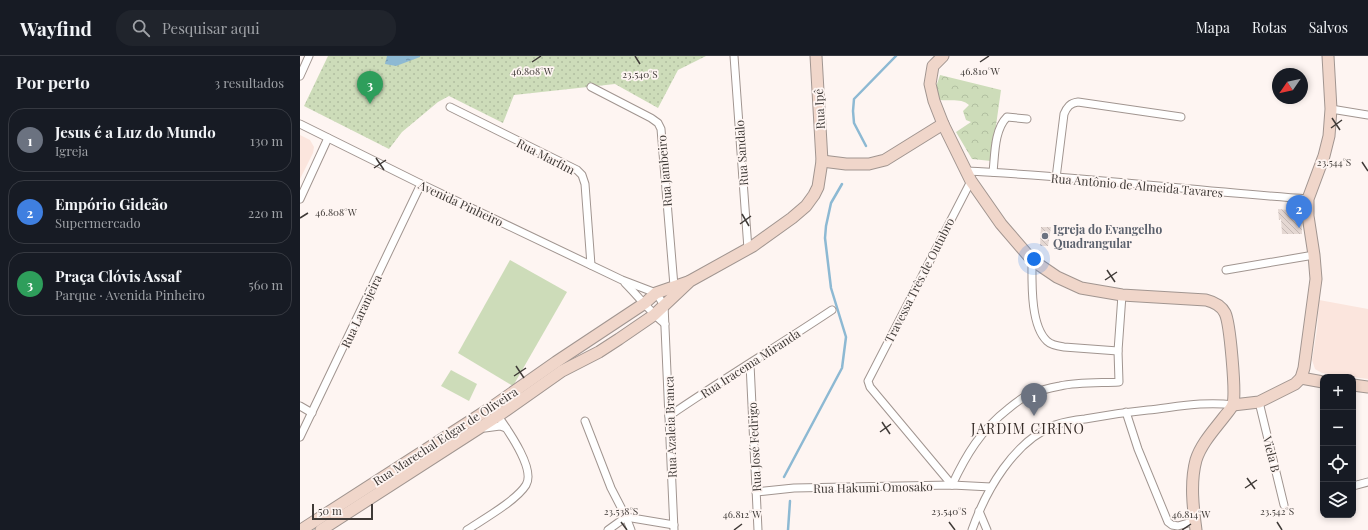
<!DOCTYPE html>
<html lang="pt">
<meta charset="utf-8">
<style>
:root{--surface:#171b24;--page:#20242c;--text:#f1f3f6;--muted:#9ea1a6;--line:#363941;--accent:#2563eb}
body{margin:0;font-family:"Playfair Display",serif;background:var(--page);color:var(--text)}
.controls{position:absolute;right:12px;bottom:12px;display:grid;overflow:hidden;border-radius:8px;box-shadow:0 2px 6px #0003}
.controls button{width:36px;height:36px;display:grid;place-items:center;padding:0;border:0;border-bottom:1px solid var(--line);background:var(--surface);color:var(--text);font:20px sans-serif}
.compass{position:absolute;left:972px;top:12px;width:36px;height:36px;border-radius:50%;background:var(--surface);box-shadow:0 2px 6px #0003;rotate:236deg}
.scale{position:absolute;left:12px;bottom:10px;width:61px;box-sizing:border-box;padding-left:4px;border:2px solid #3f3a37;border-top:0;font-size:11px;line-height:14px;white-space:nowrap;color:#3f3a37;-webkit-text-stroke:3px #fef5f2;paint-order:stroke}
.you{position:absolute;left:734px;top:203px;width:14px;height:14px;margin:-10px;border:3px solid #fff;border-radius:50%;background:#1a73e8;box-shadow:0 0 0 6px #1a73e833}
.badge{display:grid;place-items:center;width:26px;height:26px;border-radius:50%;background:var(--accent);color:#fff;font-size:13px;font-weight:700}
.pin{position:absolute;translate:-50% -33px;filter:drop-shadow(0 1px 2px #0008)}
.pin::after{content:'';position:absolute;top:21px;width:14px;height:12px;background:inherit;clip-path:polygon(0 0,100% 0,50% 100%)}
.list{margin:0;padding:0;list-style:none}
h2{display:flex;justify-content:space-between;align-items:center;height:52px;margin:0;padding:0 16px;font-size:17px}
h2 small{font-size:13px;font-weight:400;color:var(--muted)}
.list li{display:grid;grid-template-columns:26px 1fr auto;gap:12px;align-items:center;box-sizing:border-box;height:64px;margin:0 8px 8px;padding:0 8px;border:1px solid var(--line);border-radius:16px}
.list b{display:block;font-size:15px;white-space:nowrap}
.list p{margin:0;font-size:13px;white-space:nowrap;color:var(--muted)}
.list em{font-size:13px;font-style:normal;color:var(--muted)}
.icon{flex:none;width:22px;height:22px;fill:none;stroke:currentColor;stroke-width:2;stroke-linecap:round;stroke-linejoin:round}
.map{position:relative;flex:none;width:1068px;height:474px;overflow:hidden}
header{display:flex;align-items:center;gap:24px;box-sizing:border-box;height:56px;padding:0 20px;background:var(--surface);border-bottom:1px solid var(--line)}
header strong{font-size:19px}
nav{display:flex;gap:22px;margin-inline-start:auto;font-size:14px}
.search{width:280px;height:36px;background:var(--page);display:flex;align-items:center;gap:10px;box-sizing:border-box;padding:0 14px;border-radius:16px;color:var(--muted);font-size:15px}
main{display:flex}
aside{flex:1;background:var(--surface)}
.map>svg:first-child{display:block}
.built{fill:#fbe5dd}
.grass{fill:url(#grass-dots)}
.forest{fill:url(#forest-crowns)}
.pitch{fill:#cddcb9}
.water{fill:url(#water-ripples)}
.lines{fill:none;stroke-linecap:round;stroke-linejoin:round}
.stream{stroke:#8db9d3;stroke-width:2.5}
.building{fill:url(#building-back-hatch)}
.street-casing{stroke:#a19590;stroke-width:9}
.secondary-casing{stroke:#a19590;stroke-width:13}
.street{stroke:#fff;stroke-width:7}
.secondary{stroke:#f0d6ca;stroke-width:11}
.ticks{fill:none;stroke:#3f3a37;stroke-width:1.5}
.worship-dot{fill:#6b7280;stroke:#fef5f2;stroke-width:1.5}
.labels{text-anchor:middle;dominant-baseline:central;stroke-width:3.5;stroke-linejoin:round;paint-order:stroke}
.street-label{font-size:12px;fill:#3f3a37;stroke:#fef5f2}
.worship-label{font-size:12px;font-weight:bold;fill:#5b616d;stroke:#fef5f2;text-anchor:start}
.quarter-label{font-size:14px;letter-spacing:1px;fill:#372d29;stroke:#fef5f2}
.ticks-label{font-size:10px;text-anchor:middle;fill:#3f3a37;stroke:#fef5f2;stroke-width:3.5;stroke-linejoin:round;paint-order:stroke}
</style>
<header>
<strong>Wayfind</strong>
<div class="search"><svg class="icon" aria-label="search" viewBox="0 0 24 24"><circle cx="10" cy="10" r="6"/><path d="M15 15l6 6"/></svg>Pesquisar aqui</div>
<nav><a>Mapa</a><a>Rotas</a><a>Salvos</a></nav>
</header>
<main>
<aside>
<h2>Por perto<small>3 resultados</small></h2>
<ul class="list">
<li><span class="badge" style="background:#6b7280">1</span><div><b>Jesus é a Luz do Mundo</b><p>Igreja</p></div><em>130 m</em></li>
<li><span class="badge" style="background:#3f7fe0">2</span><div><b>Empório Gideão</b><p>Supermercado</p></div><em>220 m</em></li>
<li><span class="badge" style="background:#2e9e5b">3</span><div><b>Praça Clóvis Assaf</b><p>Parque · Avenida Pinheiro</p></div><em>560 m</em></li>
</ul>
</aside>
<div class="map">
<svg width="1068" height="474" viewBox="0 0 1068 474">
<defs>
<pattern id="grass-dots" width="8" height="8" patternUnits="userSpaceOnUse"><rect width="8" height="8" fill="#cddcb9"/><path d="M2 2h.1M6 6h.1" fill="none" stroke="#b1bea0" stroke-width="1.8" stroke-linecap="round"/></pattern>
<pattern id="forest-crowns" width="20" height="18" patternUnits="userSpaceOnUse"><rect width="20" height="18" fill="#cddcb9"/><path d="M2 6a3 3 0 1 1 6 0M12 15a3 3 0 1 1 6 0" fill="none" stroke="#b1bea0"/></pattern>
<pattern id="water-ripples" width="26" height="14" patternUnits="userSpaceOnUse"><rect width="26" height="14" fill="#8db9d3"/><path d="M2 4q2-2 4 0t4 0M15 11q2-2 4 0t4 0" fill="none" stroke="#7597ac"/></pattern>
<pattern id="building-back-hatch" width="6" height="6" patternUnits="userSpaceOnUse"><rect width="6" height="6" fill="#e5d8d3"/><path d="M-1 5l2 2M0 0l6 6M5-1l2 2" fill="none" stroke="#c6bab6"/></pattern>
</defs>
<rect width="100%" height="100%" fill="#fef5f2"/>
<!-- built -->
<g class="built">
<path d="M0,79L10,84L14,91L13,97L0,123Z"/>
<path d="M1019,244L1068,253V323L1022,317L1015,313L1012,304L1017,274Z"/>
</g>
<!-- grass -->
<path class="grass" d="M28,0H406L378,14L358,52L315,28L214,39L203,67L149,40L138,46L102,76L89,93L4,50Z"/>
<!-- forest -->
<path class="forest" d="M640,19L701,34L691,105L672,103L656,76L671,66L666,64L663,55L669,49C662,42 650,45 640,44L636,31Z"/>
<!-- pitch -->
<g class="pitch">
<path d="M210,204L267,236L213,330L158,297Z"/>
<path d="M151,314L177,328L169,345L141,330Z"/>
</g>
<!-- water -->
<path class="water" d="M87,0H120V1L96,10L85,8Z"/>
<g class="lines">
<!-- stream -->
<g class="stream">
<path d="M566,90L554,67L553,55L554,43L596,0"/>
<path d="M484,421L542,312L546,281L531,232L525,182L526,170L531,147L542,128"/>
<path d="M488,474L490,445"/>
</g>
</g>
<!-- building -->
<g class="building">
<path d="M987,150H1001L1002,178H982L981,163L979,164L978,153L988,154Z"/>
<path d="M741,171H751L748,190H740Z"/>
</g>
<g class="lines">
<defs>
<g id="street">
<path d="M434,0L448,193"/>
<path d="M0,20L9,0"/>
<path d="M291,31L351,62L358,67L361,73L374,230L375,234"/>
<path d="M150,51L277,114L282,119L285,128L291,209"/>
<path d="M1031,53L1068,59"/>
<path d="M0,68L121,128L322,224L356,237L364,249L374,474"/>
<path d="M666,115C780,120 894,135 1008,143"/>
<path d="M693,116C695,99 694,74 707,61L727,63"/>
<path d="M756,122L764,58C767,51 770,47 778,46L881,61"/>
<path d="M671,125L568,325L570,331L652,429C666,399 681,374 708,353C714,348 720,343 728,339C738,335 749,332 760,330C777,326 801,327 819,326L818,295L822,239"/>
<path d="M0,143L28,82"/>
<path d="M732,204C732,225 730,269 747,285C751,289 757,290 764,291L818,295"/>
<path d="M926,214L1014,199"/>
<path d="M325,227C339,241 350,256 365,268"/>
<path d="M450,308L458,474"/>
<path d="M959,346L984,449"/>
<path d="M0,350L12,357"/>
<path d="M826,356L838,393L868,466L872,469L878,470L895,465"/>
<path d="M369,360C423,323 478,290 532,254"/>
<path d="M285,365L311,432L326,461L331,474"/>
<path d="M185,372L200,370L206,372"/>
<path d="M0,381L121,128"/>
<path d="M1053,430L1068,426"/>
<path d="M456,436L494,432L652,429L691,431"/>
<path d="M679,455L687,474"/>
<path d="M167,474C182,464 216,445 226,429C236,413 207,373 198,360"/>
<path d="M308,474L326,461L374,469"/>
<path d="M672,474C686,434 714,385 755,369C764,366 775,364 785,363C806,359 827,356 848,354C876,351 905,345 933,349"/>
</g>
<g id="secondary">
<path d="M643,0L633,10L630,28L634,45L643,68L671,125L701,168L732,204L757,221L781,232L822,239L906,244C914,246 921,249 925,257C930,267 936,336 933,348C932,352 927,357 924,361C914,374 901,388 896,404C890,426 893,452 896,474"/>
<path d="M522,105L546,108H569L585,104L643,68"/>
<path d="M1001,322L1023,326"/>
<path d="M1053,329L1068,331"/>
<path d="M933,349L959,346L995,328L1001,322L1004,312L1016,223L1014,199L1008,160V143L1024,100L1029,80L1031,53L1028,0"/>
<path d="M1,474L192,351L256,306L345,247L356,237L388,226"/>
<path d="M21,474L198,360L262,315L299,296L319,283L354,259L390,225L453,190L492,162L506,150L514,139L518,131L522,105L516,0"/>
</g>
</defs>
<!-- street casing -->
<use href="#street" class="street-casing"/>
<!-- secondary casing -->
<use href="#secondary" class="secondary-casing"/>
<!-- street -->
<use href="#street" class="street"/>
<!-- secondary -->
<use href="#secondary" class="secondary"/>
</g>
<!-- ticks -->
<path class="ticks" d="M335,0L340,8M232,6L241,0M680,6L689,0M1032,62L1040,74M1031,72L1042,64M76,102L84,114M1062,106L1068,115M74,112L86,104M442,158L449,170M0,162L8,157M440,168L451,160M807,214L815,226M805,224L817,216M216,310L224,322M214,320L226,312M582,366L590,378M580,376L591,368M947,422L955,433M945,432L957,424M321,466L327,474M649,466L655,474M977,466L982,474M434,474L442,468M882,474L891,468"/>
<!-- markers -->
<circle class="worship-dot" cx="745" cy="180" r="4"/>
<g class="labels">
<!-- street labels -->
<g class="street-label">
<text transform="translate(519 53) rotate(-93)">Rua Ipê</text>
<text transform="translate(441 97) rotate(-94)">Rua Sandalo</text>
<text transform="translate(246 100) rotate(27)">Rua Marfim</text>
<text transform="translate(364 115) rotate(-95)">Rua Jambeiro</text>
<text transform="translate(837 129) rotate(5)">Rua Antônio de Almeida Tavares</text>
<text transform="translate(161 147) rotate(25)">Avenida Pinheiro</text>
<text transform="translate(619 224) rotate(-63)">Travessa Três de Outubro</text>
<text transform="translate(61 255) rotate(-65)">Rua Laranjeira</text>
<text transform="translate(450 307) rotate(-33)">Rua Iracema Miranda</text>
<text transform="translate(370 371) rotate(-92)">Rua Azaleia Branca</text>
<text transform="translate(145 380) rotate(-33)">Rua Marechal Edgar de Oliveira</text>
<text transform="translate(454 391) rotate(-93)">Rua José Fedrigo</text>
<text transform="translate(972 398) rotate(76)">Viela B</text>
<text transform="translate(573 431) rotate(-1)">Rua Hakumi Omosako</text>
</g>
<!-- worship labels -->
<g class="worship-label">
<text x="753" y="173">Igreja do Evangelho<tspan x="753" dy="14">Quadrangular</tspan></text>
</g>
<!-- quarter labels -->
<g class="quarter-label">
<text x="728" y="372">JARDIM CIRINO</text>
</g>
</g>
<g class="ticks-label">
<text x="232" y="19">46.808°W</text>
<text x="680" y="19">46.810°W</text>
<text x="340" y="22">23.540°S</text>
<text x="1034" y="110">23.544°S</text>
<text x="36" y="160">46.808°W</text>
<text x="321" y="459">23.538°S</text>
<text x="649" y="459">23.540°S</text>
<text x="977" y="459">23.542°S</text>
<text x="442" y="462">46.812°W</text>
<text x="891" y="462">46.814°W</text>
</g>
</svg>
<div class="controls">
<button>+</button>
<button>−</button>
<button><svg class="icon" aria-label="locate" viewBox="0 0 24 24"><circle cx="12" cy="12" r="6"/><path d="M12 2v4M12 18v4M2 12h4M18 12h4"/></svg></button>
<button><svg class="icon" aria-label="layers" viewBox="0 0 24 24"><path d="M12 4l9 5-9 5-9-5zM3 14l9 5 9-5"/></svg></button>
</div>
<svg class="compass" viewBox="-18 -18 36 36"><path d="M0-13l5 13h-10z" fill="#e53935"/><path d="M0 13l5-13h-10z" fill="#9ea1a6"/></svg>
<div class="scale">50 m</div>
<div class="you"></div>
<div class="pin badge" style="left:734px;top:360px;background:#6b7280">1</div>
<div class="pin badge" style="left:999px;top:172px;background:#3f7fe0">2</div>
<div class="pin badge" style="left:70px;top:48px;background:#2e9e5b">3</div>
</div>
</main>
